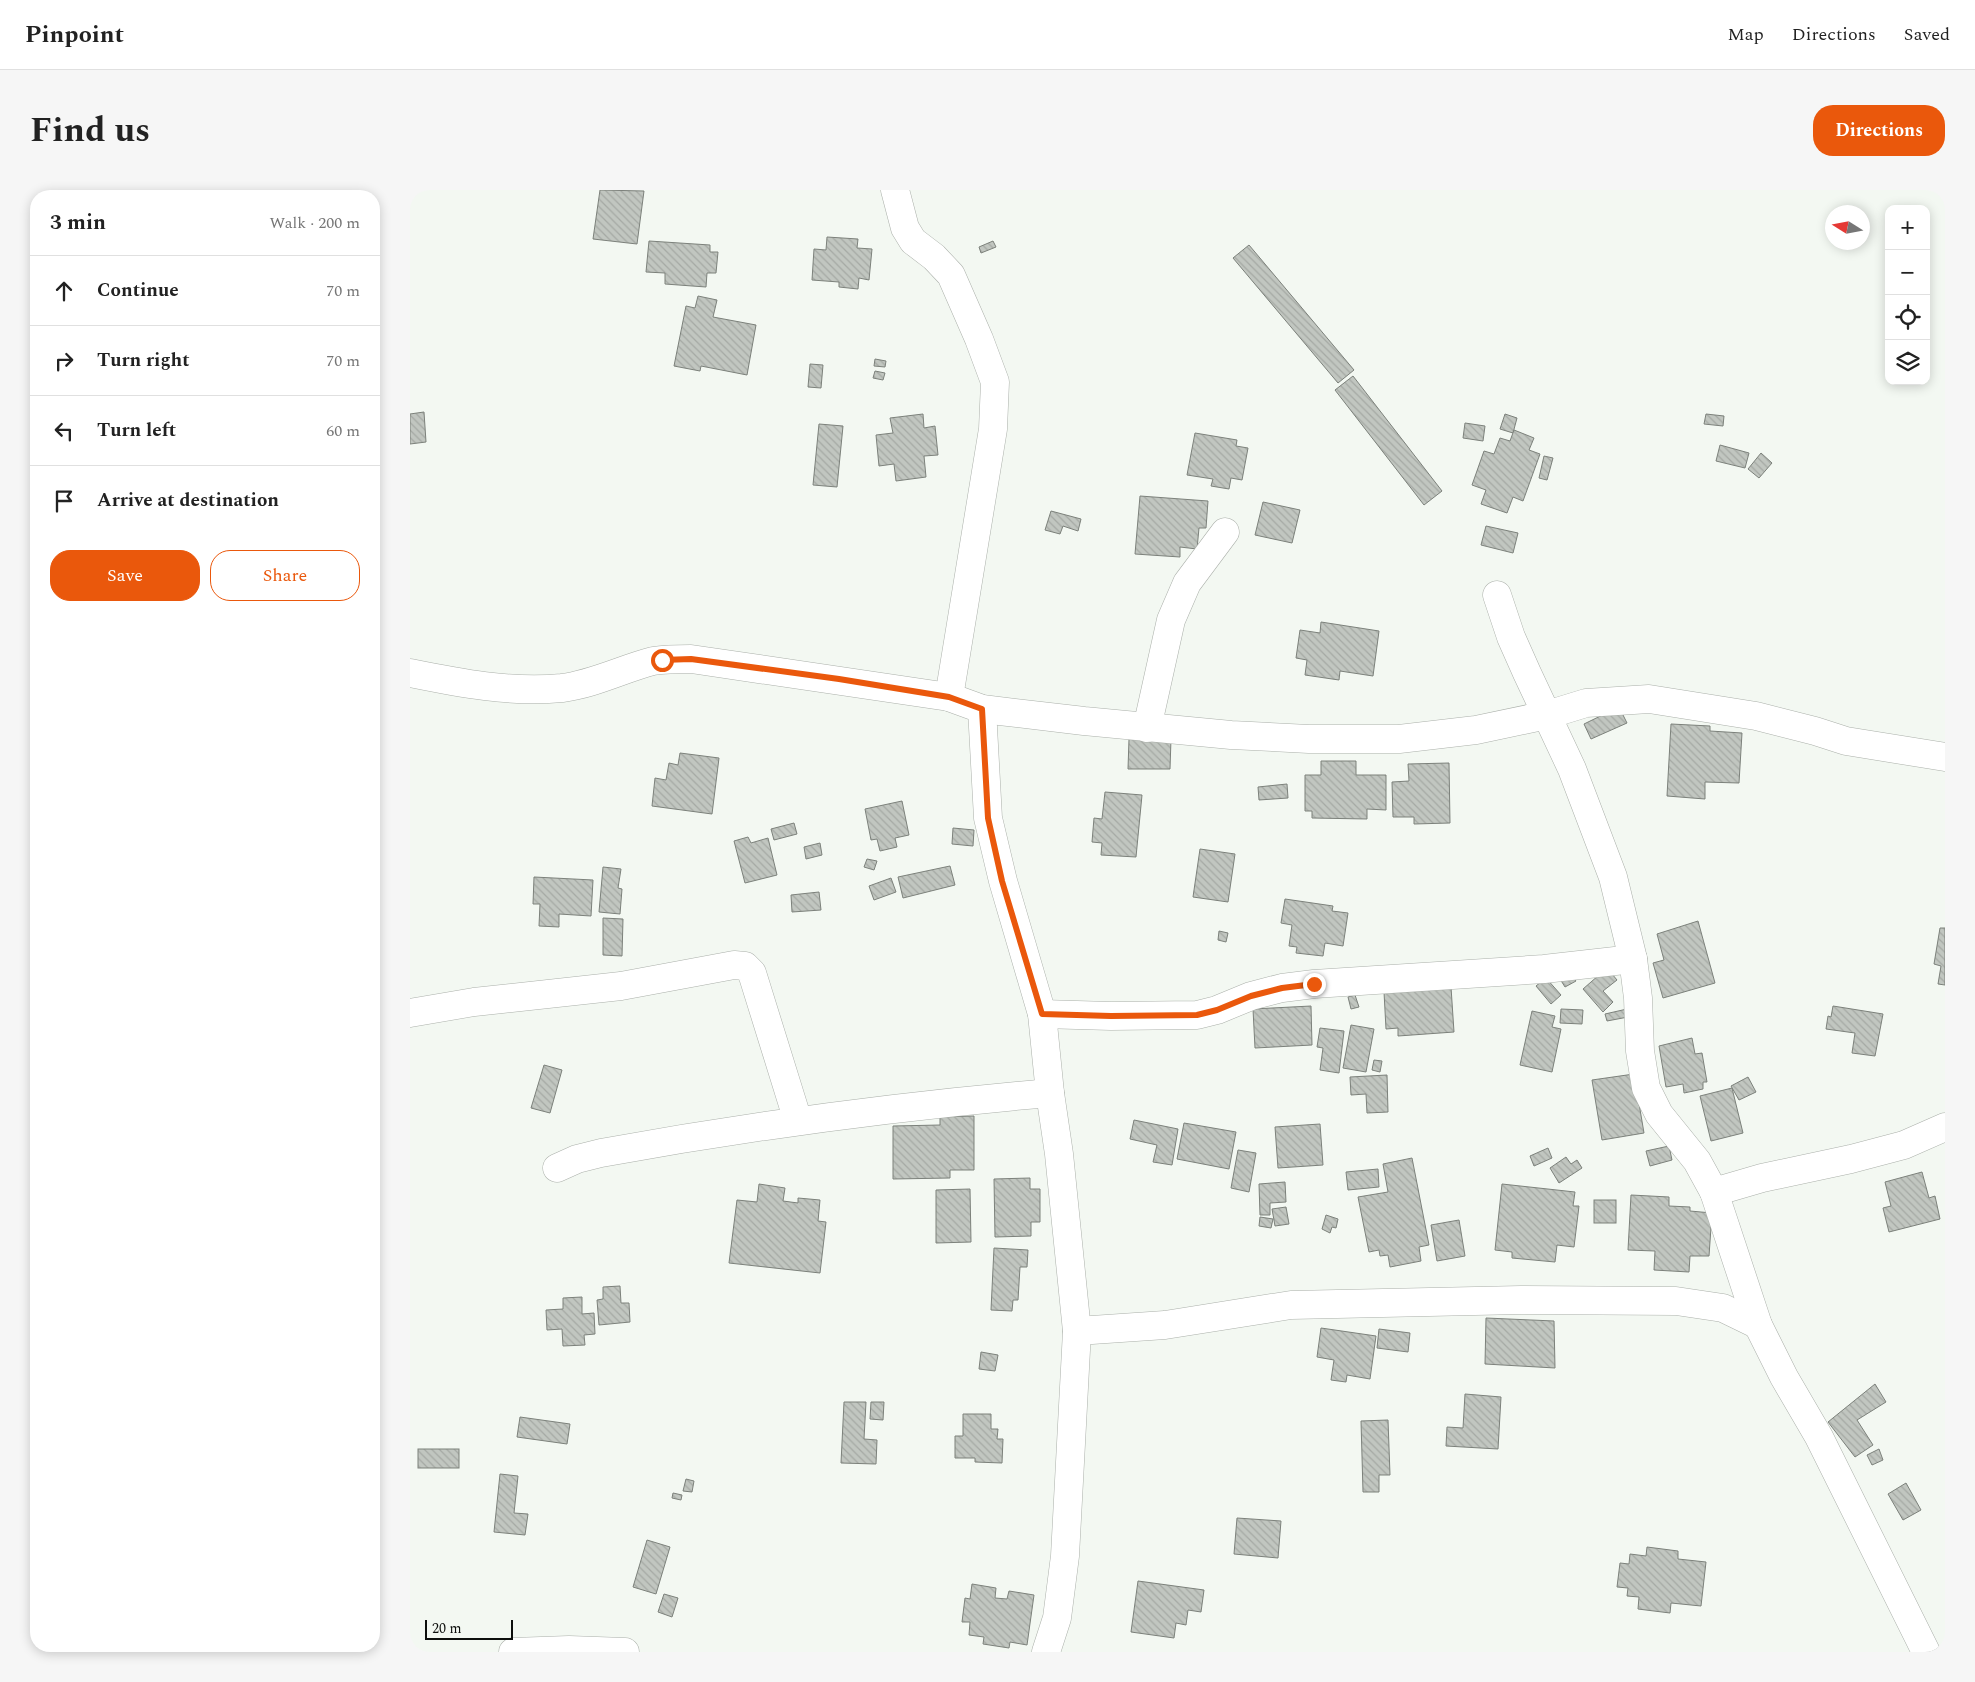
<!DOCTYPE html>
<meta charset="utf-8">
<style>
:root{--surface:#fff;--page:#f6f6f6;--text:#222;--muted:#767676;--line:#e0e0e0;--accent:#ea580c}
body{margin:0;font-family:Spectral,serif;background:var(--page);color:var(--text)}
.controls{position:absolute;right:15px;top:15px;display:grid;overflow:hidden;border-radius:10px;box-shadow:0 2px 12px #0003}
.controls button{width:45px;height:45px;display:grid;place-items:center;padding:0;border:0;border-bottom:1px solid var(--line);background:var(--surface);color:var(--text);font:25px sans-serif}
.compass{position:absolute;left:1415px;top:15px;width:45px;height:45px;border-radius:50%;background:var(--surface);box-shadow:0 2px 12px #0003;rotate:281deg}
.scale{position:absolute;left:15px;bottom:12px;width:88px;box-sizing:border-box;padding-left:5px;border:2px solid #0d0f0d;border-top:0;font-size:14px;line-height:18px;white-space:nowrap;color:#0d0f0d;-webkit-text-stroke:4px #f3f8f2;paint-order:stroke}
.stop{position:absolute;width:15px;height:15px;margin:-11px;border:4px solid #ea580c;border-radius:50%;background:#fff}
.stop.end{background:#ea580c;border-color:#fff;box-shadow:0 1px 5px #0008}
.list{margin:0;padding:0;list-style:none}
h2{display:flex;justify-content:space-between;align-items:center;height:65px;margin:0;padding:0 20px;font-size:21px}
h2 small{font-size:16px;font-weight:400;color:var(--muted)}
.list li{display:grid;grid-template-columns:32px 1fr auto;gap:15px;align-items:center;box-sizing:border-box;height:70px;padding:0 20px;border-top:1px solid var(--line)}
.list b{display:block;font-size:19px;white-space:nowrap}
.list em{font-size:16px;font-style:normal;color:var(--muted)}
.actions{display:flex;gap:10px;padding:15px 20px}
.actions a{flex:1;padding:11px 0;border:1px solid var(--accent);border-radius:20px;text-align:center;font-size:18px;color:var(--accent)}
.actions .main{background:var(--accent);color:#fff}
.icon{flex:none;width:28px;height:28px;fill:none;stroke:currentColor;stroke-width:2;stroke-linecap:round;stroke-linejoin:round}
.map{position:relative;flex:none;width:1535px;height:1462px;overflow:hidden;border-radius:20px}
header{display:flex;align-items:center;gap:30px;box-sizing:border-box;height:70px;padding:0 25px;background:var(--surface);border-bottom:1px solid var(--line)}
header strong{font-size:24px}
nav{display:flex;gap:28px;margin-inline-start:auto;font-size:18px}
.intro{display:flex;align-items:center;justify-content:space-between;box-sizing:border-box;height:120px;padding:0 30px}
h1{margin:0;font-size:35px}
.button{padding:12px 22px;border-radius:20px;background:var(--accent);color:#fff;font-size:18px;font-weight:700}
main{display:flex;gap:30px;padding:0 30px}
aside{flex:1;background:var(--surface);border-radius:20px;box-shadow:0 2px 12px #0003}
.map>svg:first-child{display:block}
.building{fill:url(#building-back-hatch);stroke:#7c817b}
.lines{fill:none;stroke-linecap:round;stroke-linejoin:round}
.minor-casing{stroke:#abb0aa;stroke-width:29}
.minor{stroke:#fff;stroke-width:28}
.route{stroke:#ea580c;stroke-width:6}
</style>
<header>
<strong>Pinpoint</strong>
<nav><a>Map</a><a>Directions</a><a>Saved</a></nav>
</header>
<div class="intro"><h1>Find us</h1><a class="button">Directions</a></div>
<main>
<aside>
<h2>3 min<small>Walk · 200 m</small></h2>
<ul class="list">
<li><svg class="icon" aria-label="ahead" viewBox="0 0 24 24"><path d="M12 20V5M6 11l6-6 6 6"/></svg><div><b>Continue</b></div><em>70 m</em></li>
<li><svg class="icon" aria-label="right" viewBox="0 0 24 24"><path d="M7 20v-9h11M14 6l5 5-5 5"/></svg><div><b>Turn right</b></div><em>70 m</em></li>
<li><svg class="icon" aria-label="left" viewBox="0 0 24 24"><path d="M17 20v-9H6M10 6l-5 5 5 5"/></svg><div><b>Turn left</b></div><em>60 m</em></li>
<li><svg class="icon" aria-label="arrive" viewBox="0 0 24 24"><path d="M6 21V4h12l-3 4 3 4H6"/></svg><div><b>Arrive at destination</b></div></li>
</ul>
<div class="actions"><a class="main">Save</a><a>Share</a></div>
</aside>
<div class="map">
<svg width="1535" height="1462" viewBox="0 0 1535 1462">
<defs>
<pattern id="building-back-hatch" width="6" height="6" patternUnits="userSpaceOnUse" patternTransform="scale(1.25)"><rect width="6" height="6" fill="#c1c6c0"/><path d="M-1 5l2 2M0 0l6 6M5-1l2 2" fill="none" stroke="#a5a9a4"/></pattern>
</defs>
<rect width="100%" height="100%" fill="#f3f8f2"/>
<!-- building -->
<g class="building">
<path d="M190,0L234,1L227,54L183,49Z"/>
<path d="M417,47L448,49L447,58L462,59L459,90L449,88L448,99L429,97V92L402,90L404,59L416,60Z"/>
<path d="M239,51L300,55V62H308L306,83H297L296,97L255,94V83L236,82Z"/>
<path d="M583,51L586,57L571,63L569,57Z"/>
<path d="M839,55L944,180L928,193L823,68Z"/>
<path d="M288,106L307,110L303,127L346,135L337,185L291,176L290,181L264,176L276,116L285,118Z"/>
<path d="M465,169L476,171L475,177L464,176Z"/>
<path d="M400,174L413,175L411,198L398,197Z"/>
<path d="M465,181L475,183L473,190L463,188Z"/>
<path d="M943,186L1032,301L1014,315L925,200Z"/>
<path d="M14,222L16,252L0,254V224Z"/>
<path d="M513,224L514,238L525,236L528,265L514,266L516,287L486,291L484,274L469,276L466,245L483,243L480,228Z"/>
<path d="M1095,224L1107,228L1103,243L1090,239Z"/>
<path d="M1296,224L1314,226L1313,236L1294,234Z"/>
<path d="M1055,233L1075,236L1073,251L1053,248Z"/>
<path d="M409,234L433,236L427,297L403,295Z"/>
<path d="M1104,240L1124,248L1119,260L1130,264L1113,311L1103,307L1097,323L1071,314L1076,300L1062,295L1074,261L1084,264L1090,248L1100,251Z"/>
<path d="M785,243L827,250L826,256L838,258L832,290L821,288L819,299L801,296L803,289L777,285Z"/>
<path d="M1310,255L1339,263L1335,278L1306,271Z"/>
<path d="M1351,263L1362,273L1349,288L1338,279Z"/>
<path d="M1134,266L1143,268L1137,290L1129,288Z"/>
<path d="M730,306L798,311L796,338H789L787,359L770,357V367L725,364Z"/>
<path d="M853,312L890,320L882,353L845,345Z"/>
<path d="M641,321L671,329L668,341L653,336L650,344L635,340Z"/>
<path d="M1076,336L1108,343L1103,363L1071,355Z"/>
<path d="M911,432L969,441L963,486L930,481L929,490L895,485L897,470L886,468L890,440L910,443Z"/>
<path d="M1209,517L1217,533L1181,549L1174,534Z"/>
<path d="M1261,534L1300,536V541L1332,543L1329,593L1295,592V609L1257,606Z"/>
<path d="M719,549H761L760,579H718Z"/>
<path d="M270,563L309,568L302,624L242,616L245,588L256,590L259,573L268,575Z"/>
<path d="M911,571H946V585H976V620L957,619V629L902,628V621H895V585H911Z"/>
<path d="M1039,573L1040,633L1004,634V627H983L982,592L999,591L998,574Z"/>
<path d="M877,594L878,608L849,610L848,597Z"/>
<path d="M695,602L732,605L726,667L691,665L692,653L682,652L684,628L692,629Z"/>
<path d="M492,611L499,645L485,648L487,657L470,661L467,649L461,650L455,619Z"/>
<path d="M384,633L387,644L364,650L361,639Z"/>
<path d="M543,638L564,640L563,656L542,654Z"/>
<path d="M338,647L341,653L358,648L367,685L335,693L324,651Z"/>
<path d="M410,653L412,665L396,669L394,657Z"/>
<path d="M790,659L825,664L818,712L783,707Z"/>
<path d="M457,669L467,671L464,680L454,677Z"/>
<path d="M540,676L545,695L493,708L488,687Z"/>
<path d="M193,677L211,679L208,698L212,699L210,724L189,722Z"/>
<path d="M124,687L183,690L181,726L149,724V737L129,736L130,714H123Z"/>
<path d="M481,688L486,702L464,710L459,696Z"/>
<path d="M409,702L411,720L382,722L381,705Z"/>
<path d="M875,709L923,716L922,721L938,723L933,756L915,753L913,766L886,763L887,757L879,756L882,735L871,733Z"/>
<path d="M193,728L213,729L212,766L193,765Z"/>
<path d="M1288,731L1305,793L1253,808L1243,773L1254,770L1247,744Z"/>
<path d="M1530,738H1535V795L1528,794L1531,776L1524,774Z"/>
<path d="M809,741L818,743L816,752L808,750Z"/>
<path d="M1197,778L1207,790L1193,801L1203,812L1193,822L1173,799Z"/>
<path d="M1160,783L1166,791L1155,797L1150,789Z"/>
<path d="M1136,788L1151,805L1141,814L1126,796Z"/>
<path d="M1041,797L1044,842L988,846V838L976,839L974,802Z"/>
<path d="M945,805L949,817L941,819L938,807Z"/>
<path d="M901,816L902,855L845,858L843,819Z"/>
<path d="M1423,816L1473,824L1465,866L1442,863L1445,843L1416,839L1418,826L1421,827Z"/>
<path d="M1151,819L1173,820L1172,834L1150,833Z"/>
<path d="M1217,819L1218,827L1197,831L1195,824Z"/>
<path d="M1122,821L1145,826L1142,837L1151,839L1142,882L1110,875Z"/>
<path d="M941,835L964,839L956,882L933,878Z"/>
<path d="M910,838L934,841L929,883L910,880L913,858L907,857Z"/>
<path d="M1282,848L1285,864L1292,863L1297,892H1293V899L1274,903L1273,894L1256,897L1249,856Z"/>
<path d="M964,870L972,871L970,882L962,880Z"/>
<path d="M134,875L152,880L140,923L121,918Z"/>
<path d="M1224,884L1234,943L1192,950L1182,890Z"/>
<path d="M977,885L978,922L957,923L956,904L941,905L940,887Z"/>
<path d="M1338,887L1346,902L1329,910L1321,896Z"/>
<path d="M1322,898L1333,943L1301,951L1290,906Z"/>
<path d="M564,926V980H540V988L483,989V936L530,935V927Z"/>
<path d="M724,930L768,939L762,975L743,972L747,955L720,949Z"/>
<path d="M774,933L826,942L819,979L767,969Z"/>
<path d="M910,934L913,975L868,978L865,937Z"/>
<path d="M1259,956L1262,970L1240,976L1236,961Z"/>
<path d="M1138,958L1142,968L1124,976L1120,966Z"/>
<path d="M828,960L846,963L839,1002L821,998Z"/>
<path d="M1156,967L1161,974L1167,970L1172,978L1149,993L1140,978Z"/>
<path d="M1002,968L1019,1055L1009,1057L1011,1071L980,1077L978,1065L970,1066L969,1060L959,1062L948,1007L978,1002L973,974Z"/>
<path d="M968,979L969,997L938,1000L936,982Z"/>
<path d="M1512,982L1519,1008L1525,1006L1530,1029L1479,1042L1473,1018L1481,1016L1475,992Z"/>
<path d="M620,988V999H630V1032H621V1046L585,1047L584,989Z"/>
<path d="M875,992L876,1012L860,1013V1025H850L849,994Z"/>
<path d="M349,994L375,998L373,1011L388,1013V1008L410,1010L408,1031L416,1032L410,1083L319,1073L327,1010L347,1012Z"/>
<path d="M1092,994L1165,1002L1163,1016H1169L1164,1057L1147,1055L1145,1072L1102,1068V1062L1085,1060Z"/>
<path d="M560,999L561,1052L526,1053V1000Z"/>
<path d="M1221,1005L1259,1007V1016L1280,1017V1021L1302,1023L1299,1066H1280L1279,1082L1244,1080L1245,1061L1218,1060Z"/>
<rect x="1184" y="1010" width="22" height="23"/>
<path d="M876,1017L879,1034L865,1036L862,1019Z"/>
<path d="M916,1025L928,1029L926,1038L922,1037L920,1043L912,1039Z"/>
<path d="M850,1027L863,1029L861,1038L849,1036Z"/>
<path d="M1049,1030L1055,1066L1027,1071L1021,1035Z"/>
<path d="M584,1058L618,1060L617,1077H610L608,1110H603L602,1121L581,1120Z"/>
<path d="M210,1096L211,1113H219L220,1132L189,1135L187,1110L193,1109V1097Z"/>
<path d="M172,1107V1124L184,1123L185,1144L174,1145L175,1155L153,1156L152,1139L137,1140L136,1120L153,1119V1108Z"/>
<path d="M1076,1128L1144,1131L1145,1178L1075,1174Z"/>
<path d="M911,1138L966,1146L960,1189L937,1185L936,1192L921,1190L924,1170L907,1167Z"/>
<path d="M969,1139L1000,1143L998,1162L967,1158Z"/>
<path d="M571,1162L588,1165L585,1181L569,1179Z"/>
<path d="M1465,1194L1476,1212L1447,1230L1463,1255L1445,1267L1418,1232Z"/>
<path d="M1055,1204L1091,1207L1088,1259L1036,1256L1037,1237L1053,1238Z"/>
<path d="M434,1212H456L454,1249L467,1250L466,1274L431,1273Z"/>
<path d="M461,1212H474L473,1230L460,1229Z"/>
<path d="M553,1224H581V1239H588L587,1249H593L592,1273L565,1272V1268H545V1246H553Z"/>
<path d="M110,1227L160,1234L157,1254L107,1247Z"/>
<path d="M978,1230L980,1285H969V1302H953L951,1231Z"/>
<rect x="8" y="1259" width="41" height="19"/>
<path d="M1469,1259L1473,1270L1462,1275L1457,1265Z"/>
<path d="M90,1284L108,1286L104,1323L118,1324L115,1345L84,1342Z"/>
<path d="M276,1289L284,1291L282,1302L273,1301Z"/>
<path d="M1496,1293L1511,1320L1493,1330L1478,1304Z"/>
<path d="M263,1303L272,1305L271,1310L262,1308Z"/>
<path d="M827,1328L871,1331L868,1368L824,1364Z"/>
<path d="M237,1350L260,1357L246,1404L223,1397Z"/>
<path d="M1237,1357L1268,1361V1369L1296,1372L1291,1416L1261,1413L1260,1423L1228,1419L1229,1407L1217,1406L1218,1398L1207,1397L1210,1373L1219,1374L1220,1364L1236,1366Z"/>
<path d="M728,1391L794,1400L791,1422L778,1420L776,1435L766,1433L764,1448L721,1442Z"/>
<path d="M562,1394L586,1398L585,1408L597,1409L599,1401L624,1405L617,1455L600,1452L599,1458L573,1454L574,1447L559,1445L560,1432H552L555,1408L560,1409Z"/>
<path d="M254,1404L268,1408L262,1427L248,1422Z"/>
</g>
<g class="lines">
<defs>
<g id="minor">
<path d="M485,0L495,38L503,51L524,67L541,85L569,149L585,192L583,239L539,507"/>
<path d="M1087,405L1101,447L1117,483L1162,579L1203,687L1223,769L1228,808L1230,861L1236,898L1249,924L1287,971L1304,1002L1348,1135L1374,1187L1409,1247L1516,1462"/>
<path d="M0,483C49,493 101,503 152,498C184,494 212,479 243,471C256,469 269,469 281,469L539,507L572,519L674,531L821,545L899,549H989L1066,540L1137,525L1176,513L1239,509L1346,526L1405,541L1436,551L1535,567"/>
<path d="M572,519L578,628L593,691L632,824L640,903L649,964L667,1141L655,1366L647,1428L636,1462"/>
<path d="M737,538L761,430L777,393L815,342"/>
<path d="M0,823L64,812L211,796L324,775L335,776L342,783L388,931"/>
<path d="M632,824L701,826L787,825L807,820L841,806L872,798L904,794L1134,779L1223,769"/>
<path d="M147,978L167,969L191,963C339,936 489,916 640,903"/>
<path d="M1304,1002L1352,988L1441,969L1494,955L1535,937"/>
<path d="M667,1141L755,1135L881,1115L1111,1110L1266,1111L1313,1118L1348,1135"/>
<path d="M103,1462L159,1460L215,1462"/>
</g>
</defs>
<!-- minor casing -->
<use href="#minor" class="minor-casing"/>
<!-- minor -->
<use href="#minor" class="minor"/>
</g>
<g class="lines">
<!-- route -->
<path class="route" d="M252,470L281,469L429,489L539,507L572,519L578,628L592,691L632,824L701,826L787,825L807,820L841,806L872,798L904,794"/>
</g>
</svg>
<div class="controls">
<button>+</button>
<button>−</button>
<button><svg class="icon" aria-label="locate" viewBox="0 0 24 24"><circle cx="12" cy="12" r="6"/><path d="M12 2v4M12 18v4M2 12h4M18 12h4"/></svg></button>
<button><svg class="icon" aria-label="layers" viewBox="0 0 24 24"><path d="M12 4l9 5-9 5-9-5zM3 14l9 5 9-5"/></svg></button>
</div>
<svg class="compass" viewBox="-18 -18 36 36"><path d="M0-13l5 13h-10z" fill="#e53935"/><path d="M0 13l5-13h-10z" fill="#767676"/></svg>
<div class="scale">20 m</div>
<div class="stop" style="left:252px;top:470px"></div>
<div class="stop end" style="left:904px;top:794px"></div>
</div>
</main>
